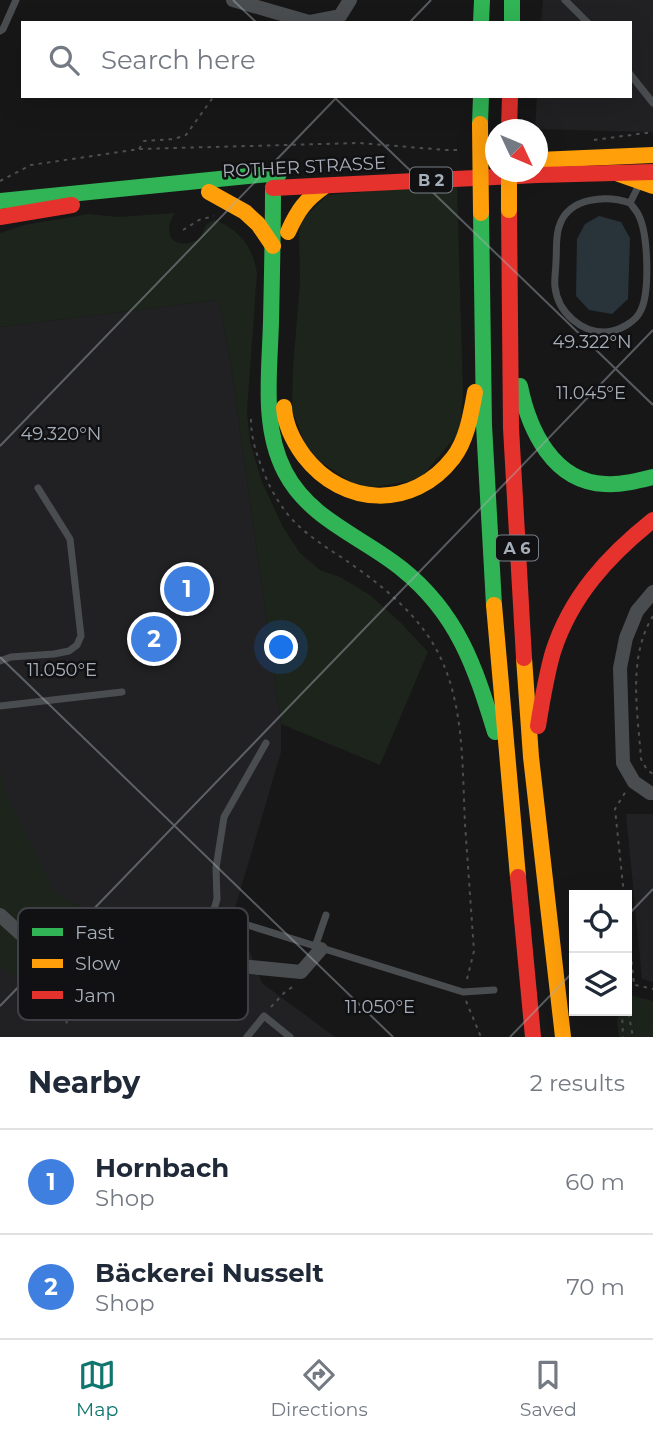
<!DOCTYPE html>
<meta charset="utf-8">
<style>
:root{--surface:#fff;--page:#f2f2f3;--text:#1f2937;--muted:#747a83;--line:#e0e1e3;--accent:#0f766e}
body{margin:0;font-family:Montserrat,sans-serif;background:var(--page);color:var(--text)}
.controls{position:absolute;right:21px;bottom:21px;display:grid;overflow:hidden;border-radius:0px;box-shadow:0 7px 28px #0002}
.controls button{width:63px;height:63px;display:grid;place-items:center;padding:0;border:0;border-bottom:2px solid var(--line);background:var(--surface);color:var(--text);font:35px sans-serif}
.compass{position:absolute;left:485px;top:119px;width:63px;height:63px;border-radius:50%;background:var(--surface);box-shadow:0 7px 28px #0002;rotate:134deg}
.you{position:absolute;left:282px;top:648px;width:24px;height:24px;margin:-18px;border:5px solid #fff;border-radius:50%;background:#1a73e8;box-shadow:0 0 0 10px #1a73e833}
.badge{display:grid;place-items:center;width:46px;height:46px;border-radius:50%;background:var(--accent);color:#fff;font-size:23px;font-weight:700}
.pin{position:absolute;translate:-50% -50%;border:4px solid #fff;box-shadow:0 2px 7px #0006}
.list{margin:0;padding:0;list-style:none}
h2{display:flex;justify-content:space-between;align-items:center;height:91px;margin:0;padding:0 28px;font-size:30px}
h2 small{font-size:23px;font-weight:400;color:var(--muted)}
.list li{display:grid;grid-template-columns:46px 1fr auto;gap:21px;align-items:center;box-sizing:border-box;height:105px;padding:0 28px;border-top:2px solid var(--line)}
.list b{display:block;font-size:26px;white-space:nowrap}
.list p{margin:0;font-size:23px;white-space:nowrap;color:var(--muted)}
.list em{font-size:23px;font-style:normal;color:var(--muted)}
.icon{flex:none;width:38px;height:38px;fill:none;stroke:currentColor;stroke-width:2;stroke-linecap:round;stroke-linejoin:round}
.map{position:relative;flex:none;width:653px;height:1037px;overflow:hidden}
.search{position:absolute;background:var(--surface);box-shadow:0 7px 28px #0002;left:21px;right:21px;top:21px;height:77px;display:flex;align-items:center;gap:18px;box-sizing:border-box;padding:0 24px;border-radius:0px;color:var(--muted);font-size:26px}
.sheet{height:301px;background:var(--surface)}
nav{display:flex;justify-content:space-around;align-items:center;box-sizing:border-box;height:98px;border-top:2px solid var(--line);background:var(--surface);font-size:19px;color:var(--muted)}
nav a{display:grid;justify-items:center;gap:4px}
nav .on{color:var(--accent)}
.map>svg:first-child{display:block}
.built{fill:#212123}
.green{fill:#1c241c}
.water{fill:#28343a}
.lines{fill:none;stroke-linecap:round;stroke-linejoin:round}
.path{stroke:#4c4e51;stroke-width:2;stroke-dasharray:3.5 5;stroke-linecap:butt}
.lane{stroke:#4a4d50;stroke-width:7}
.street{stroke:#4a4d50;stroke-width:14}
.fast{stroke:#30b455;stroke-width:16}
.slow{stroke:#ff9f0a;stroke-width:16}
.jam{stroke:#e5322d;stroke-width:16}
.slow-bridge{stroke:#ff9f0a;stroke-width:16}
.ticks{fill:none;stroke:#a6afb9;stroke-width:2;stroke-opacity:0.45}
.labels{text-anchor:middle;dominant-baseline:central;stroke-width:5;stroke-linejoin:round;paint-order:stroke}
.shield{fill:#111113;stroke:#798087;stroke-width:2}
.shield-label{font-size:16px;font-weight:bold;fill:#a6afb9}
.street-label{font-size:18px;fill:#a6afb9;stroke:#111113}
.key{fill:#111113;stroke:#3e4045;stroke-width:2}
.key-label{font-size:19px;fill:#a6afb9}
.ticks-label{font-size:18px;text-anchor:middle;fill:#a6afb9;stroke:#111113;stroke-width:5;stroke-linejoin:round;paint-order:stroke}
</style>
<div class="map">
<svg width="653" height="1037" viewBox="0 0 653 1037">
<rect width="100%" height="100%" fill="#171717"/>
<!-- built -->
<g class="built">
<path d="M543,0H653V132L535,129L537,96H630V23H541Z"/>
<path d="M219,300L231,365L281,724V752L234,912L262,983L335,1037H0V327Z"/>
<path d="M626,814H653V982L642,979Z"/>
</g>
<!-- green -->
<g class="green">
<path d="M457,184L463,393L460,431L419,480L361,489L309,454L292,410L293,367L300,282L299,232L303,219L327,195Z"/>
<path d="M175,213C159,238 178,252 201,238C204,229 205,223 215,220C239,229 253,247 257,273L247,412L250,442L262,482L283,527L300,553L320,570L340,577L370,595L401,623L428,652L380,765L281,724L231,365L219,300L0,327V233L24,225L89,214L117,217Z"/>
<path d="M0,768L5,793L54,892L80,907L124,929L187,932L199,994L56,1006L0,965Z"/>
<path d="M627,994L653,1001V1037H619L617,1020L620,1011H627Z"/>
</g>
<!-- water -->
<path class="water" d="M599,216L621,222L630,238L628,299L612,314L589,310L576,296L577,239L585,224Z"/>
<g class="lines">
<!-- path -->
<g class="path">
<path d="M594,140L653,132"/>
<path d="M139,149L144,141L174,139L186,135L214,96"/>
<path d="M0,181L31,165L139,149L359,143L446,150H462"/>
<path d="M183,230L199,220L214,216"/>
<path d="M251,419C251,437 256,454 263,470C269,487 278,502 289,516C305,534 324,546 344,559C376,581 411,608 432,642C465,695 462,764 465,824C468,866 471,909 474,951L466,983"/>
<path d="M653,616C627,658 638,713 641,759L647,770L653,774"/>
<path d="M624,895L615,809L626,791"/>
<path d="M627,919L634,984"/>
<path d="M198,977L203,988L253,1012"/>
<path d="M627,983L653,989"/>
<path d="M64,986L67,1027"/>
<path d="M466,1001L481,1037"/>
<path d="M627,1005L633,1037"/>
<path d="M271,1007L284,993L295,985"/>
<path d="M622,1011L623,1037"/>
</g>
<!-- lane -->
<g class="lane">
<path d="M565,0L588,23"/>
<path d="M0,31L3,29L16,0"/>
<path d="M630,74L653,103"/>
<path d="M630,203C607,195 570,197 560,224C555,235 557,249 556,261C556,269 554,279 555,287C558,313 582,333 606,332C619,331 636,322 641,310C650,291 648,235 639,216C637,211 633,207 630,203L639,185"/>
<path d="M0,661L11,657L54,654L69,651L77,645L81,636L70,539L38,488"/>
<path d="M0,706L122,692"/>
<path d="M315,947L326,915"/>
<path d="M199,962L217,899L216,868L224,817L266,743"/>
<path d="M220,965L238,922L463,992L494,990"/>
<path d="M247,1037L264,1016L290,1037"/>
</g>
<!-- street -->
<g class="street">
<path d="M233,0L309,22L340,16L350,0"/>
<path d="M653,592L637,611L626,638L620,668L623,763L634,782L650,793H653"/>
<path d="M0,915L63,972L101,980L199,962L301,972L321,949"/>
</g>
<!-- fast -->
<g class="fast">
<path d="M512,0V23"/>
<path d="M481,23L482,0"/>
<path d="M480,124L481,96"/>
<path d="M279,173L273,188C273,232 272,276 271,321C270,370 261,426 285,472C310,520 363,537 402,569C458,614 475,667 495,732"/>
<path d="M0,201L279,173"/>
<path d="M481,213L484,425L494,605"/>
<path d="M520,386C529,430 553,482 605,484C621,485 637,481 653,477"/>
</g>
<!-- slow -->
<g class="slow">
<path d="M538,160L653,155"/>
<path d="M616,173L653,186"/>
<path d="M209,192L245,212L258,224L273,246"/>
<path d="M288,232C298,210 305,200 325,186"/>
<path d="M284,407C285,426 293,441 304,456C343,507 413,510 453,458C467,440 471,414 475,392"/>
<path d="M494,605L518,877"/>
<path d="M524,658L531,757L563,1037"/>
</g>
<!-- jam -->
<g class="jam">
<path d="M509,130L510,96"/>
<path d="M273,188L537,175L653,172"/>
<path d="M509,210L511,428L524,658"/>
<path d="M0,217L72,205"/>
<path d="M538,726C542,701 546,676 553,652C571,596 608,556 653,520"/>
<path d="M518,877L533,1037"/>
</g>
<!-- slow-bridge -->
<g class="slow-bridge">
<path d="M480,124L481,213"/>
<path d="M509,172V210"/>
</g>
</g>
<!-- ticks -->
<path class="ticks" d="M233,0L257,23M409,23L431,0M333,96L653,405M0,446L338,96M0,657L393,1037M627,916L653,889M0,1006L653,330M510,1037L574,971"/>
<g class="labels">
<!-- shield labels -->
<g class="shield">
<rect x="410" y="167.5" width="42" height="25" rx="5"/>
<rect x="496" y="535.5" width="42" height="25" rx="5"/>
</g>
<g class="shield-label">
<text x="431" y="180">B 2</text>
<text x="517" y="548">A 6</text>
</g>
<!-- street labels -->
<g class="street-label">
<text transform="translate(304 167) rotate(-3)">ROTHER STRASSE</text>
</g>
</g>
<!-- legend -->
<rect x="18" y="908" width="230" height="112" rx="10" class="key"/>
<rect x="32" y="928" width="31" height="8" fill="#30b455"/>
<rect x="32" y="959" width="31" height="9" fill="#ff9f0a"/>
<rect x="32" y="991" width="31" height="8" fill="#e5322d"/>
<g class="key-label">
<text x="75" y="939">Fast</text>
<text x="75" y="970">Slow</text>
<text x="75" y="1002">Jam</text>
</g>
<g class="ticks-label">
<text x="592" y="348">49.322°N</text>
<text x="591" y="399">11.045°E</text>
<text x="61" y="440">49.320°N</text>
<text x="62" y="676">11.050°E</text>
<text x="380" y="1013">11.050°E</text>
</g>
</svg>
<div class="controls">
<button><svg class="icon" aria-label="locate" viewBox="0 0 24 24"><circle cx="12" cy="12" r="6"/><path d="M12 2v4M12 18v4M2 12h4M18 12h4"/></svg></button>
<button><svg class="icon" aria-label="layers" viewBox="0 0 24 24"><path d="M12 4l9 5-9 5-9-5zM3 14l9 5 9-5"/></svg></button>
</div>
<svg class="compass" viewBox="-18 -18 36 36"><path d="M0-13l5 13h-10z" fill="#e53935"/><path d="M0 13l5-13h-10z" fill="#747a83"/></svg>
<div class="you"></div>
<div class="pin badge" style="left:187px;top:589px;background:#3f7fe0">1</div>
<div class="pin badge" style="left:154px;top:639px;background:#3f7fe0">2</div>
<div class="search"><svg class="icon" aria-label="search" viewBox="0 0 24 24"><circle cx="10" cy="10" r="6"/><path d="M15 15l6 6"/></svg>Search here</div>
</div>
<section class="sheet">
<h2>Nearby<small>2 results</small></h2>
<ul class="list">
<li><span class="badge" style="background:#3f7fe0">1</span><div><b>Hornbach</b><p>Shop</p></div><em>60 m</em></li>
<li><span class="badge" style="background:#3f7fe0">2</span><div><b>Bäckerei Nusselt</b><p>Shop</p></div><em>70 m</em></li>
</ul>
</section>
<nav>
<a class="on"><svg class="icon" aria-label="map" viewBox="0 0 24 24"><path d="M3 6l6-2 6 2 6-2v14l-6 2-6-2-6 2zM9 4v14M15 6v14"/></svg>Map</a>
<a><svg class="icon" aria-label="directions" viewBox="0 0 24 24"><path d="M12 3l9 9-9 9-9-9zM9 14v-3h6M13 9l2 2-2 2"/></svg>Directions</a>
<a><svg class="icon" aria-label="saved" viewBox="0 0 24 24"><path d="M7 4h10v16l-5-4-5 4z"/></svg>Saved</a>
</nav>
